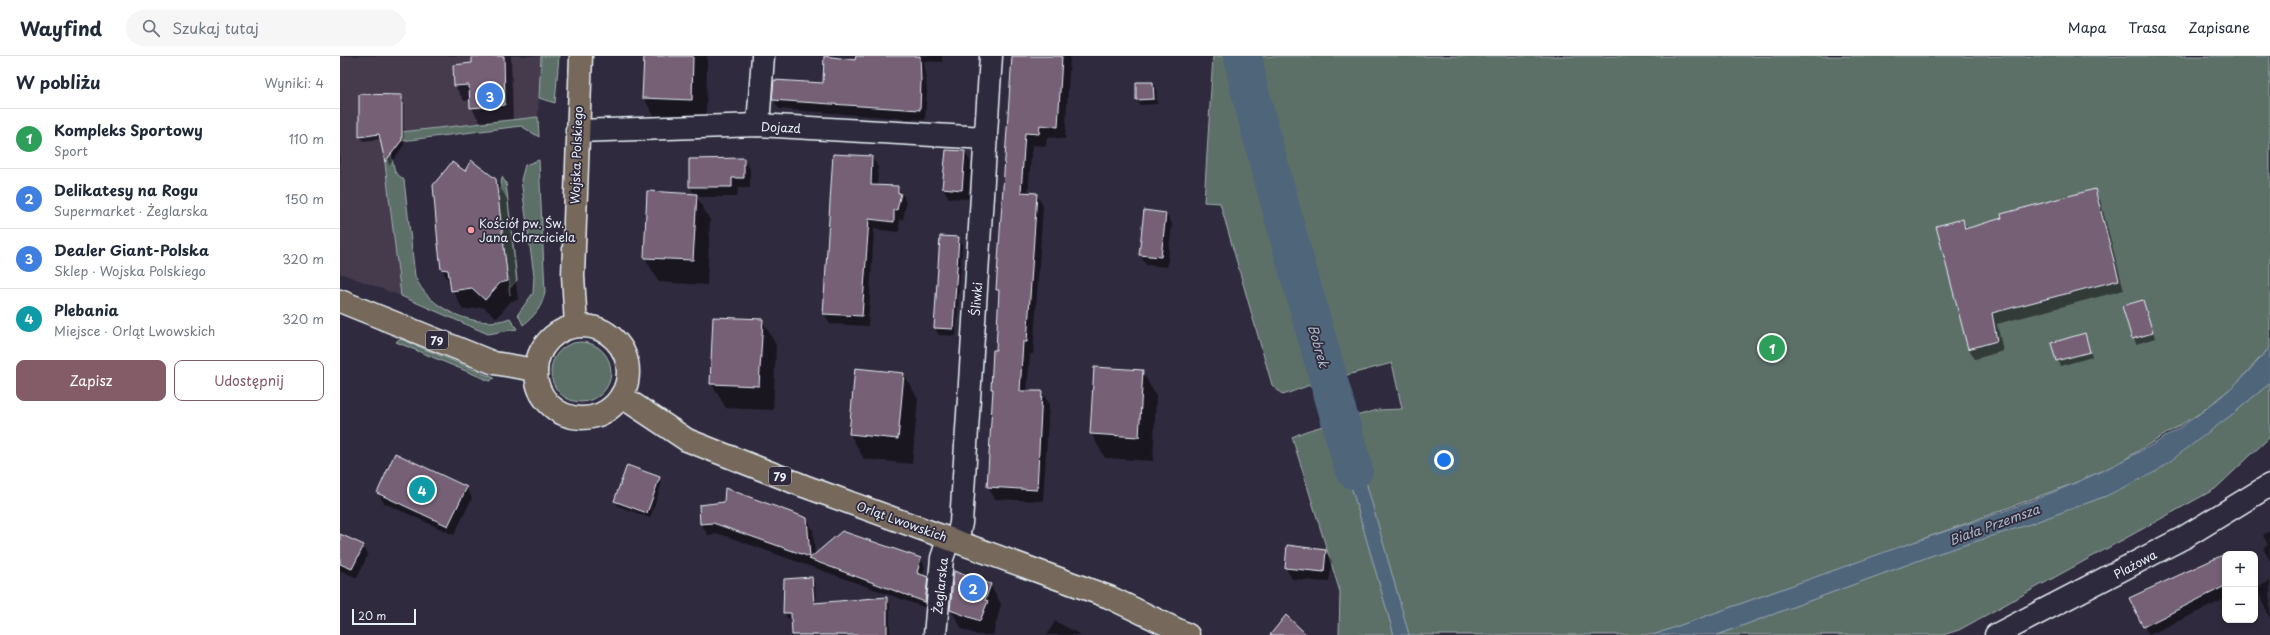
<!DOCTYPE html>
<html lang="pl">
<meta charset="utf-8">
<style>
:root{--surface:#fff;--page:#f6f6f7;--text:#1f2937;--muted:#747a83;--line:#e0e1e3;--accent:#845c67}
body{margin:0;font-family:"Playpen Sans",sans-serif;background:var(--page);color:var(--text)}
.controls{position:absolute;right:12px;bottom:12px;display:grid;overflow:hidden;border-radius:8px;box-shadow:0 2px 6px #0003}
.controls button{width:36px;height:36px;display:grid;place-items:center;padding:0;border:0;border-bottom:1px solid var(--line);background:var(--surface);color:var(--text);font:20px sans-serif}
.scale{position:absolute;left:12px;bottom:10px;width:64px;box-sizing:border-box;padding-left:4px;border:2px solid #e8f1f8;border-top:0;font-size:11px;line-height:14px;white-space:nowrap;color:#e8f1f8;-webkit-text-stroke:3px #2f2a3d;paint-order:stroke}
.you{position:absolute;left:1104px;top:404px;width:14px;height:14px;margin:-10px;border:3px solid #fff;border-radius:50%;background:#1a73e8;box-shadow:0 0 0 6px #1a73e833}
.badge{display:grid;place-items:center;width:26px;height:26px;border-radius:50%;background:var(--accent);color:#fff;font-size:13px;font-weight:700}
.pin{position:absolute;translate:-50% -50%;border:2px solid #fff;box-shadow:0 1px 4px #0006}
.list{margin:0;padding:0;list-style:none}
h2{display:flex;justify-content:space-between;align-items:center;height:52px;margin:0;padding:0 16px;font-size:17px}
h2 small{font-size:13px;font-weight:400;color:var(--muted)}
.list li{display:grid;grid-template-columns:26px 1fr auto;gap:12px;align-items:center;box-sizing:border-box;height:60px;padding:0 16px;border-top:1px solid var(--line)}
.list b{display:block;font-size:15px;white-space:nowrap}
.list p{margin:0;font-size:13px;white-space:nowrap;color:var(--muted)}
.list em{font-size:13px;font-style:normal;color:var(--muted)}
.actions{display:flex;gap:8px;padding:12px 16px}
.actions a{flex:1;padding:9px 0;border:1px solid var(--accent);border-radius:8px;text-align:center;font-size:14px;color:var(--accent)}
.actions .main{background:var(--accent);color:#fff}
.icon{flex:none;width:22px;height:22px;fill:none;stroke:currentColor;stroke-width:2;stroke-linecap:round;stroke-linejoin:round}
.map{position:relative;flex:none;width:1930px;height:579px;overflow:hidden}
header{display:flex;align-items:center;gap:24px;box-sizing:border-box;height:56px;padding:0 20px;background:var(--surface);border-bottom:1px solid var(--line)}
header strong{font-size:19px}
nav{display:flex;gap:22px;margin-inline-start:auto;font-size:14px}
.search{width:280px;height:36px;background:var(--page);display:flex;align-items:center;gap:10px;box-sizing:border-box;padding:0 14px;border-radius:22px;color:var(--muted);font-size:15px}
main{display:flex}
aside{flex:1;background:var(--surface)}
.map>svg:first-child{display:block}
.built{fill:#443a4e}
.green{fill:#5c6f68;stroke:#a2b0b0}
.water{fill:#4f657a;stroke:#8c9dac}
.shadow{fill:#0007}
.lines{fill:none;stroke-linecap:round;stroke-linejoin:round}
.river{stroke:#4f657a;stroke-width:38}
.building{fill:#756076;stroke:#e8f1f8}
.minor-casing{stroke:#e8f1f8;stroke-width:25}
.major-casing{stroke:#e8f1f8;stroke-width:25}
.minor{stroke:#2f2a3d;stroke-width:22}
.major{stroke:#76695c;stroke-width:22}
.poi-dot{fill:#ff9aa2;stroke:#2f2a3d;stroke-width:1.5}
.labels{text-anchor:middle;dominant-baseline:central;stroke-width:3.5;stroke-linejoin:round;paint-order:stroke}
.shield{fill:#2f2a3d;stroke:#b0b5c0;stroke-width:1}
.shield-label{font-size:11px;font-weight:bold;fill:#e8f1f8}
.street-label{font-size:12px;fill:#e8f1f8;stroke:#2f2a3d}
.poi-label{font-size:12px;fill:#e8f1f8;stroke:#2f2a3d;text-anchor:start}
.water-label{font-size:13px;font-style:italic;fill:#abb9c6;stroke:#2f2a3d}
</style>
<header>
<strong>Wayfind</strong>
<div class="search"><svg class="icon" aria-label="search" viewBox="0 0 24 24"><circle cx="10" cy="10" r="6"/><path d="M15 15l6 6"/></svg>Szukaj tutaj</div>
<nav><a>Mapa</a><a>Trasa</a><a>Zapisane</a></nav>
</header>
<main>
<aside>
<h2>W pobliżu<small>Wyniki: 4</small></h2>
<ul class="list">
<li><span class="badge" style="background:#2e9e5b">1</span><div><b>Kompleks Sportowy</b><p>Sport</p></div><em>110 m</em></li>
<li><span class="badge" style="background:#3f7fe0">2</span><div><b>Delikatesy na Rogu</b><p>Supermarket · Żeglarska</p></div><em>150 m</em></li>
<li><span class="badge" style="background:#3f7fe0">3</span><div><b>Dealer Giant-Polska</b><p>Sklep · Wojska Polskiego</p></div><em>320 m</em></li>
<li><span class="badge" style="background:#0f9aa8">4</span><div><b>Plebania</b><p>Miejsce · Orląt Lwowskich</p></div><em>320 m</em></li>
</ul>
<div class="actions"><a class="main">Zapisz</a><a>Udostępnij</a></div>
</aside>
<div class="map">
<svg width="1930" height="579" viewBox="0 0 1930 579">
<rect width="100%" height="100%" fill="#2f2a3d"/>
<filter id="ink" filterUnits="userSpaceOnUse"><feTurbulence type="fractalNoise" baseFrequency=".025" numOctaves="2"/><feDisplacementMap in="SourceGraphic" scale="8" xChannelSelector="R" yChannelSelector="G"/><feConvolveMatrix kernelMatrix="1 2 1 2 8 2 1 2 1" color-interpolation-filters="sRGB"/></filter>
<g filter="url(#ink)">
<!-- built -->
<path class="built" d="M0,0H201L198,61L61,76L44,99L61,240L0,217Z"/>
<!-- green -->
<g class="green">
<path d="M201,0H219L215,47L199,42Z"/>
<path d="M873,0H1930V291L1896,328L1860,357L1777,408L1732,428L1630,466L1313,579H1069L1008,362L1038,354L1062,353L1052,307L970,329L943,339L932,329L880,147L864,146Z"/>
<path d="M198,61L199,81L181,70L61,85V76Z"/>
<path d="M44,99H51L55,116L64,124L75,220C87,253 138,275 170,262L177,273L148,278L61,240Z"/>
<path d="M199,104L205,236C202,251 195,260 183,269L178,258L193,237L194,220L181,124L185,109Z"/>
<path d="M162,121L166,127L177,224L169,233L170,239L169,230H170L169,221H165V219L168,218L165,216L164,204L167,203L163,202L162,190L165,189V187H162L160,175L163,174L162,172H160L159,160L161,159L159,157L157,146L160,145L157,140L160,137Z"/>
<path d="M59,283L63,284L154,322L150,325L56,286Z"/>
<circle cx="241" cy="316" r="30"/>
<path d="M1930,327V381L1875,433L1619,574L1603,579H1377L1596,498L1690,468L1766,440L1858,383L1894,357Z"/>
<path d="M993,367L1054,579H999L1000,536L952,381L966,375Z"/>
</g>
<!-- water -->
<g class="water">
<path d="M1930,291V327L1894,357L1817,415L1766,440L1690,468L1596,498L1377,579H1313C1392,551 1470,523 1548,495C1681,449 1838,405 1930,291Z"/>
<path d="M1008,362L1069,579H1054L993,367Z"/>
</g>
<!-- shadow -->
<g class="shadow">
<path d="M133,0H171L173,63L140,66L131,51V44L124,45L115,30L133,8Z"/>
<path d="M305,0H367L366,68L318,67L304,42Z"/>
<path d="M517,0H602V6L584,5L587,35L585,64L439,53L433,43L483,28L516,5Z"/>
<path d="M673,0H730L725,83L707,81L706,90L692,89L688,138H696L703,150L693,298H690L687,336H702L709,348L703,445L655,443L648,431L654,336L652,333L657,295L660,238L657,234Z"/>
<path d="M813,27L816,31L817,48L800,49L797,44Z"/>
<path d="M61,40L64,45V89L49,110L42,83L23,85L20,81Z"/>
<path d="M625,96L631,106L628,143L609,142L603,132Z"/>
<path d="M532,101L538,111L537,130L558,131L564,141L566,148L563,164L560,163L559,176L534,173L528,270L490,268L484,257Z"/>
<path d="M404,103L410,113V132H398L397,141H357L370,164L367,229L319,226L305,202L355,139L350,131Z"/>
<path d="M125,116L156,124L167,143L178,244L171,245L157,262L143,251L123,254L102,213Z"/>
<path d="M1754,134L1760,144L1784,234L1657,268L1663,295L1635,303L1629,293L1597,171L1622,164L1628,173Z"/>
<path d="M826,157L832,168L827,211L806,209L800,199Z"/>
<path d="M618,182L622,189L616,280L599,279L595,272Z"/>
<path d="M1803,245L1815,282L1796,288L1784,250Z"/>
<path d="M422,264L436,289L433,354L386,352L371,327Z"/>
<path d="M1744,278L1752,301L1720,310L1712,288Z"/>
<path d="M516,313L564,318L578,343L572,408L524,403L510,378Z"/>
<path d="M802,315L816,340L813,405L765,402L751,377Z"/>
<path d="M319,422L322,427L310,462L278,450L275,445Z"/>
<path d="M126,431L132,442L114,479L44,447L38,437Z"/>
<path d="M467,463L473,474L475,499L503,476L581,503L585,511L582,520L587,522L591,529L589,553L380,478L368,479L361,468Z"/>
<path d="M1930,475V505L1923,492L1928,489L1923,479Z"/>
<path d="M0,479L23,490L28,498L17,522L0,514Z"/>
<path d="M948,490L986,495L992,505L989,526L952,523L946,512Z"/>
<path d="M1885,501V543L1809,579L1804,570Z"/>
<path d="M471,522L475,528L476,548L547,542L550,548V579H453L452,563H448L444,557L445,524Z"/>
<path d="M1930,525V563L1917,532Z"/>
<path d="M650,529L661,548L653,579H638L622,573L611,554Z"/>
<path d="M715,565L741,579H707Z"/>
</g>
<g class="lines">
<!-- river -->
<path class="river" d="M903,0L908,28L952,194L1014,414"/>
</g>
<!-- building -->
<g class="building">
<path d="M132,0H164L165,49L130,52L129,29L114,30L113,9L132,7Z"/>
<path d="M304,0H353L352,44L302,42Z"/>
<path d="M484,0L515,4L516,0H580L581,25L580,54L432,44L434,24L483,27Z"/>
<path d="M672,0H722L718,71L700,69L699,78L685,77L681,136L697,137L687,286H683L680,335H702L697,434L647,431L653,333H651L653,294H656L659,234H656Z"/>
<path d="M796,26H813L814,43L796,44Z"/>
<path d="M19,38L62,39V84L45,106L39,78L19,81Z"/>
<path d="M606,94L625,95L622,134L602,132Z"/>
<path d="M493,98L532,100L531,129L558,130V137H561L557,154H554V166L529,163L522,260L483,258Z"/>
<path d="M404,102V122H392V131H349V103Z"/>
<path d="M131,104L156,123L167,217L168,225L160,227L145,244L132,232L111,235L108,214L101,213L98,188L93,129L112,106L125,115Z"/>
<path d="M1755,133L1779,224L1652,257L1657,285L1628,293L1596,170L1623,163L1625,173L1662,162L1661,158Z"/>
<path d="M307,135L357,138L353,204L304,202Z"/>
<path d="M804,154L826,157L821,201L799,199Z"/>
<path d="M600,180L619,181L613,273L594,272Z"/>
<path d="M1803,244L1813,277L1792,283L1782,250Z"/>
<path d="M373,261L423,263L419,330L370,328Z"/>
<path d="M1745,277L1750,296L1716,305L1711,287Z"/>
<path d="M754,311L803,314L799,381L750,378Z"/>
<path d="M515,312L564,317L558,383L509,378Z"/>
<path d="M55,397L127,431L108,470L37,437Z"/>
<path d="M287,409L320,421L307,457L274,445Z"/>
<path d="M385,432L467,462L470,501L373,467L360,468L359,449L384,446Z"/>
<path d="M502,475L581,502L577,517L588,521L585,546L469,503Z"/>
<path d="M0,478L24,489L12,513L0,508Z"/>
<path d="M947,489L986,494L984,516L945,512Z"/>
<path d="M1885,498V530L1803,571L1789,542Z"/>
<path d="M614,515L651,528L645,544L648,545L640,565L610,554Z"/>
<path d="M472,521L474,547L547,541V579H452L451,557H443L444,523Z"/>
<path d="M946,559L967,579H930Z"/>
</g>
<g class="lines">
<defs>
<g id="minor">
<path d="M418,69L423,0"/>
<path d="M237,75L418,69L646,82"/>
<path d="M617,485L621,467L651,0"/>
<path d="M595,579L602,502L609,482"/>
<path d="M1656,579L1843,482L1930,429"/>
</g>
<g id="major">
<path d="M0,245L154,307L196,314"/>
<path d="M236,270L233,219L241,0"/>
<circle cx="242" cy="316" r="46"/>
<path d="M281,340L347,384L464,430L769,541L848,579"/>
</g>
</defs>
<!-- minor casing -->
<use href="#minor" class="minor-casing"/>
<!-- major casing -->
<use href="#major" class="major-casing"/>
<!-- minor -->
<use href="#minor" class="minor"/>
<!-- major -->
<use href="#major" class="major"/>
</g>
</g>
<!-- markers -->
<circle class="poi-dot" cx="131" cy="174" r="4"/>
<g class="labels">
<!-- shield labels -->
<g class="shield">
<rect x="86" y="275" width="22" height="18" rx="3"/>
<rect x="429" y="411" width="22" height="18" rx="3"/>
</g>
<g class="shield-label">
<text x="97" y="284">79</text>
<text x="440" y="420">79</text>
</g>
<!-- street labels -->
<g class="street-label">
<text transform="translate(441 71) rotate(3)">Dojazd</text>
<text transform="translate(236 99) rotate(-88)">Wojska Polskiego</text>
<text transform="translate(636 243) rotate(-86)">Śliwki</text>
<text transform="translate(562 465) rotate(20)">Orląt Lwowskich</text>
<text transform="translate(1795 508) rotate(-28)">Plażowa</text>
<text transform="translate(600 530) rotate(-84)">Żeglarska</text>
</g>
<!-- poi labels -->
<g class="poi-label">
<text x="139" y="167">Kościół pw. Św.<tspan x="139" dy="14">Jana Chrzciciela</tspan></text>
</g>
<!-- water labels -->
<g class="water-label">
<text transform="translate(979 290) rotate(74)">Bobrek</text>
<text transform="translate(1654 468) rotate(-20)">Biała Przemsza</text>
</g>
</g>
</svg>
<div class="controls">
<button>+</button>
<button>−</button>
</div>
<div class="scale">20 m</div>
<div class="you"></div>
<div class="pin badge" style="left:1432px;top:292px;background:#2e9e5b">1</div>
<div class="pin badge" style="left:633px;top:532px;background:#3f7fe0">2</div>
<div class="pin badge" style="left:150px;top:40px;background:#3f7fe0">3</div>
<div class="pin badge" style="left:82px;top:434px;background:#0f9aa8">4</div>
</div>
</main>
